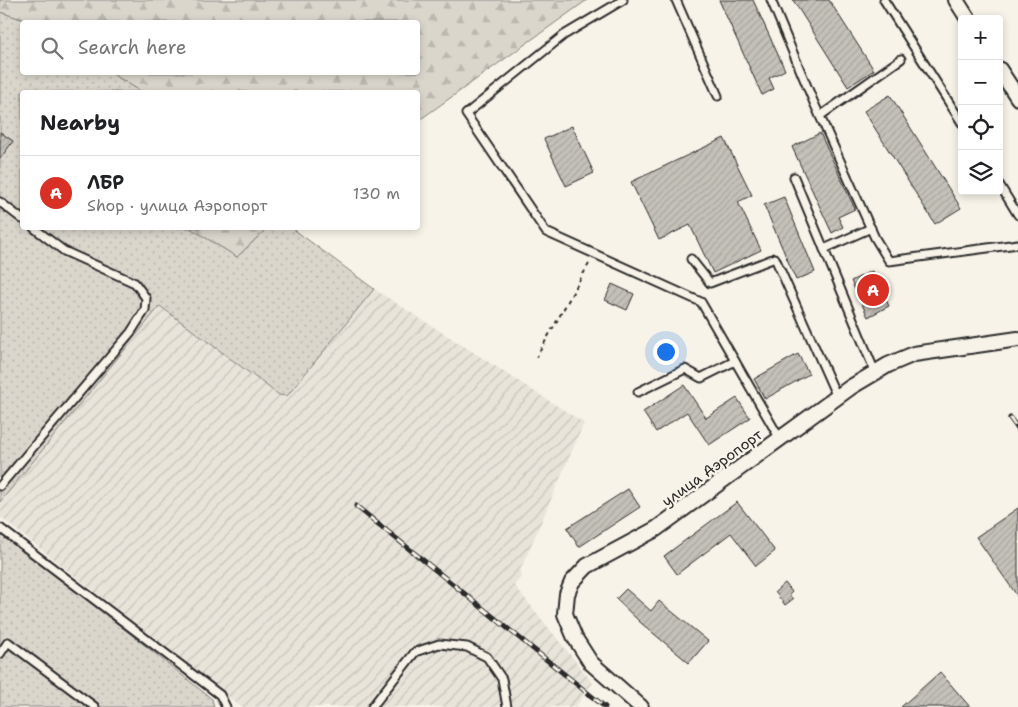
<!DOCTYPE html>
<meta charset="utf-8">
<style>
:root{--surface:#fff;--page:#f6f6f6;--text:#202124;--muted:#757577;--line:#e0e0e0;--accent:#d93025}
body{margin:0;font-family:"Shantell Sans",sans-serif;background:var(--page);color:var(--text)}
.controls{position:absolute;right:15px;top:15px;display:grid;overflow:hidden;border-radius:5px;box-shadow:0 2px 8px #0003}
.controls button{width:45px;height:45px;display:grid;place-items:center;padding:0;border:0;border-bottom:1px solid var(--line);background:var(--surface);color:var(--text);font:25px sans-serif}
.you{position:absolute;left:665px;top:351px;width:18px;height:18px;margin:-12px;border:4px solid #fff;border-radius:50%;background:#1a73e8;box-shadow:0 0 0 8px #1a73e833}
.badge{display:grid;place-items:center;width:32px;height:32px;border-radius:50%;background:var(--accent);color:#fff;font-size:16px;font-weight:700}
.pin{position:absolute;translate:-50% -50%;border:2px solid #fff;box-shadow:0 1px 5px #0006}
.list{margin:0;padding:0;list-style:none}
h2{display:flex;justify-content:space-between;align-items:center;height:65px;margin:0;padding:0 20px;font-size:21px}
h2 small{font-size:16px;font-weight:400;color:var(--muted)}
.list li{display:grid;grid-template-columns:32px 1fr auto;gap:15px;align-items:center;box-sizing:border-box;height:75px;padding:0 20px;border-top:1px solid var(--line)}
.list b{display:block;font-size:19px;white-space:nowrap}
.list p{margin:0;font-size:16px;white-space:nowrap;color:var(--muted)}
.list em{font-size:16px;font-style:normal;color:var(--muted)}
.icon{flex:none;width:28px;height:28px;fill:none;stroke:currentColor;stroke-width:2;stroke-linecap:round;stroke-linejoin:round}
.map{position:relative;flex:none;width:1018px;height:707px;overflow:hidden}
.search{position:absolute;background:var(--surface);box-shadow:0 2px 8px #0003;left:20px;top:20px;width:400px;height:55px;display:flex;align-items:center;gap:12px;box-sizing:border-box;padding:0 18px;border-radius:5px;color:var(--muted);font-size:19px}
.panel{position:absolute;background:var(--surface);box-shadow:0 2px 8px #0003;left:20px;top:90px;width:400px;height:140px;border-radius:5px}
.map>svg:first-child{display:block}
.industrial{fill:url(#industrial-furrows)}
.grass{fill:url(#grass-dots);stroke:#82807c}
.forest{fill:url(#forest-firs);stroke:#82807c}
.building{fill:url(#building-hatch);stroke:#2b2b2b}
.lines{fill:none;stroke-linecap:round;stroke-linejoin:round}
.service-casing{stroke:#2b2b2b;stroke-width:11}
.minor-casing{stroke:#2b2b2b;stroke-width:18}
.path{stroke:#2b2b2b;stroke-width:2;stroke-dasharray:4 4;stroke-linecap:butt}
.service{stroke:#f7f3e8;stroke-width:7}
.minor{stroke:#f7f3e8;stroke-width:14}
.rail-casing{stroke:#2b2b2b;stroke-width:5}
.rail{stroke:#f7f3e8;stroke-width:3;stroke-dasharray:9;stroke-linecap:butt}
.labels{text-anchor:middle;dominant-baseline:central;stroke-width:5;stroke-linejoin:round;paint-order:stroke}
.street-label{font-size:15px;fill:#2b2b2b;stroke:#f7f3e8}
</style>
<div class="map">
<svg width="1018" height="707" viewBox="0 0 1018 707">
<defs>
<pattern id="industrial-furrows" width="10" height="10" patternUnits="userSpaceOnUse" patternTransform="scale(1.25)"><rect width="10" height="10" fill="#e8e4da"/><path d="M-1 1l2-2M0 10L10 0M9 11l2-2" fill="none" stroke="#c7c4bb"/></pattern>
<pattern id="grass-dots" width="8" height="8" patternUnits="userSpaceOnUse" patternTransform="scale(1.25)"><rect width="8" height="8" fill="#dad6cc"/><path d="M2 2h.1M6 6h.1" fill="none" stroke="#bbb8af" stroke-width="1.8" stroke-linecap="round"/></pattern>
<pattern id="forest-firs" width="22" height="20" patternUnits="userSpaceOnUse" patternTransform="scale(1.25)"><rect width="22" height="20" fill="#dad6cc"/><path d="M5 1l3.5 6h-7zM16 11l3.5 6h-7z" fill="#bbb8af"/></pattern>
<pattern id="building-hatch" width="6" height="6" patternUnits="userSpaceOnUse" patternTransform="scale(1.25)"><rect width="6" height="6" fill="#c4c1b9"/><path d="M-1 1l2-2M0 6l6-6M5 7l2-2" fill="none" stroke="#a9a69f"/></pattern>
</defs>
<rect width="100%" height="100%" fill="#f7f3e8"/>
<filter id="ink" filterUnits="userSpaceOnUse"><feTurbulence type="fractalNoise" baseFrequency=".02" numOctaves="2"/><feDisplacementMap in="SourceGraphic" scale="10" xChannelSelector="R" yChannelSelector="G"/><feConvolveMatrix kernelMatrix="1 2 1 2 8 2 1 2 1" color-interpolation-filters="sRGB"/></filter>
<g filter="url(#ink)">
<!-- industrial -->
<path class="industrial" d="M374,289L584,423L520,571L521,577L514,585L593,683L575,707H241L0,517V502L160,306L279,395H287Z"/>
<!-- grass -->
<g class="grass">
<path d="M0,12L31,22H22V72L111,73L142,92H22V228H190L237,257L267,228H292L374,289L287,396L279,395L160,306L0,502Z"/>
<path d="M0,530L212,699L214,707H0Z"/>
</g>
<!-- forest -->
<g class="forest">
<path d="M0,0H587L418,121V92H142L111,73L418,72V22H31L0,12Z"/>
<path d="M190,228H267L237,257Z"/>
</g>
<!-- building -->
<g class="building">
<path d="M719,0H753L785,70L769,78L774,89L762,95Z"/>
<path d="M793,0H829L874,70L848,87Z"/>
<path d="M890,95L961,208L935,224L864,111Z"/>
<path d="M572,126L594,173L566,186L544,139Z"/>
<path d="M0,132L13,141L0,159Z"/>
<path d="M820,133L855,209L838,217L843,227L832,233L792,147Z"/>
<path d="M724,138L752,195L738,202L761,250L713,273L690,225L659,240L631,182Z"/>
<path d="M784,197L815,272L796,280L764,205Z"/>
<path d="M872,271L889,306L868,317L851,281Z"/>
<path d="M612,284L634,294L627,310L605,300Z"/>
<path d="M798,354L809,374L765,399L754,379Z"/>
<path d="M684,385L706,418L737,398L750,418L709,445L687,412L656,432L643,412Z"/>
<path d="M628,489L640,507L579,547L567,528Z"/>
<path d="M737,502L775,551L756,566L731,533L677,574L664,556Z"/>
<path d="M1018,508V597L976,537Z"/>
<path d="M785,583L792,592L789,595L793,599L785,605L775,592Z"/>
<path d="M626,589L651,611L659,601L708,641L689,663L641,623L616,599Z"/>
<path d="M940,672L970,707H901Z"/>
</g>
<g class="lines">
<defs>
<g id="service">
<path d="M623,0L564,35L466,114L546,232L701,302L780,439"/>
<path d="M676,0L718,96"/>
<path d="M771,0L814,103L875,238L889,261L1018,244"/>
<path d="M884,0L962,123"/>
<path d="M820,116L901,59"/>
<path d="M794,177L875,372"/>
<path d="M999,184L1018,215"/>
<path d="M0,202L22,219"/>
<path d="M824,249L871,228"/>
<path d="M691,259L710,283L775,258L837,397"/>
<path d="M638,392L685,369L701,378L735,361"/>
<path d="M0,486L131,332L145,310L146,298L135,283L64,251L34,228"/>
<path d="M0,528L220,695L226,707"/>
<path d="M0,654L8,642L95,707"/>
<path d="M372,707L415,652L439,644L467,647L487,657L502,679L507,707"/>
</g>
<g id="minor">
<path d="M956,0L968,19"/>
<path d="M999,69L1018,98"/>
<path d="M641,707L591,663L575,638L565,614L567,594L572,582L587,566L656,529L851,387L888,365L914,354L1018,339"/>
</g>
</defs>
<!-- service casing -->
<use href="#service" class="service-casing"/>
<!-- minor casing -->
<use href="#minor" class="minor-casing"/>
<!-- path -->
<path class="path" d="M536,358L590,262"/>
<!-- service -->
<use href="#service" class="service"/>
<!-- minor -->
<use href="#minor" class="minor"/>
<defs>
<g id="rail">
<path d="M1010,418L1018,429"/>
<path d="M356,506L605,707"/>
</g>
</defs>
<!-- rail casing -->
<use href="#rail" class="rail-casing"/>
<!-- rail -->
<use href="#rail" class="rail"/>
</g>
</g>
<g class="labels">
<!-- street labels -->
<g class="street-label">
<text transform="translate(712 468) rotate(-36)">улица Аэропорт</text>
</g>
</g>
</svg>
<div class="controls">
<button>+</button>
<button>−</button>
<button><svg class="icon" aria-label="locate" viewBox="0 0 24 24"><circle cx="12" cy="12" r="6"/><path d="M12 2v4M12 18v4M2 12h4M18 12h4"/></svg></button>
<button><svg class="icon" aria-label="layers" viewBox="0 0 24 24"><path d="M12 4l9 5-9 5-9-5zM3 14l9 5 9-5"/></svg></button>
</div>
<div class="you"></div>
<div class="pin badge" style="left:873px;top:290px">A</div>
<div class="search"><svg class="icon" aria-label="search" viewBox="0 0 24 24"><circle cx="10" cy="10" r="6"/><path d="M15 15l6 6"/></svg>Search here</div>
<section class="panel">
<h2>Nearby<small></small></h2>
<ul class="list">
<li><span class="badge">A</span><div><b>ЛБР</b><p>Shop · улица Аэропорт</p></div><em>130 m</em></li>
</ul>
</section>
</div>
